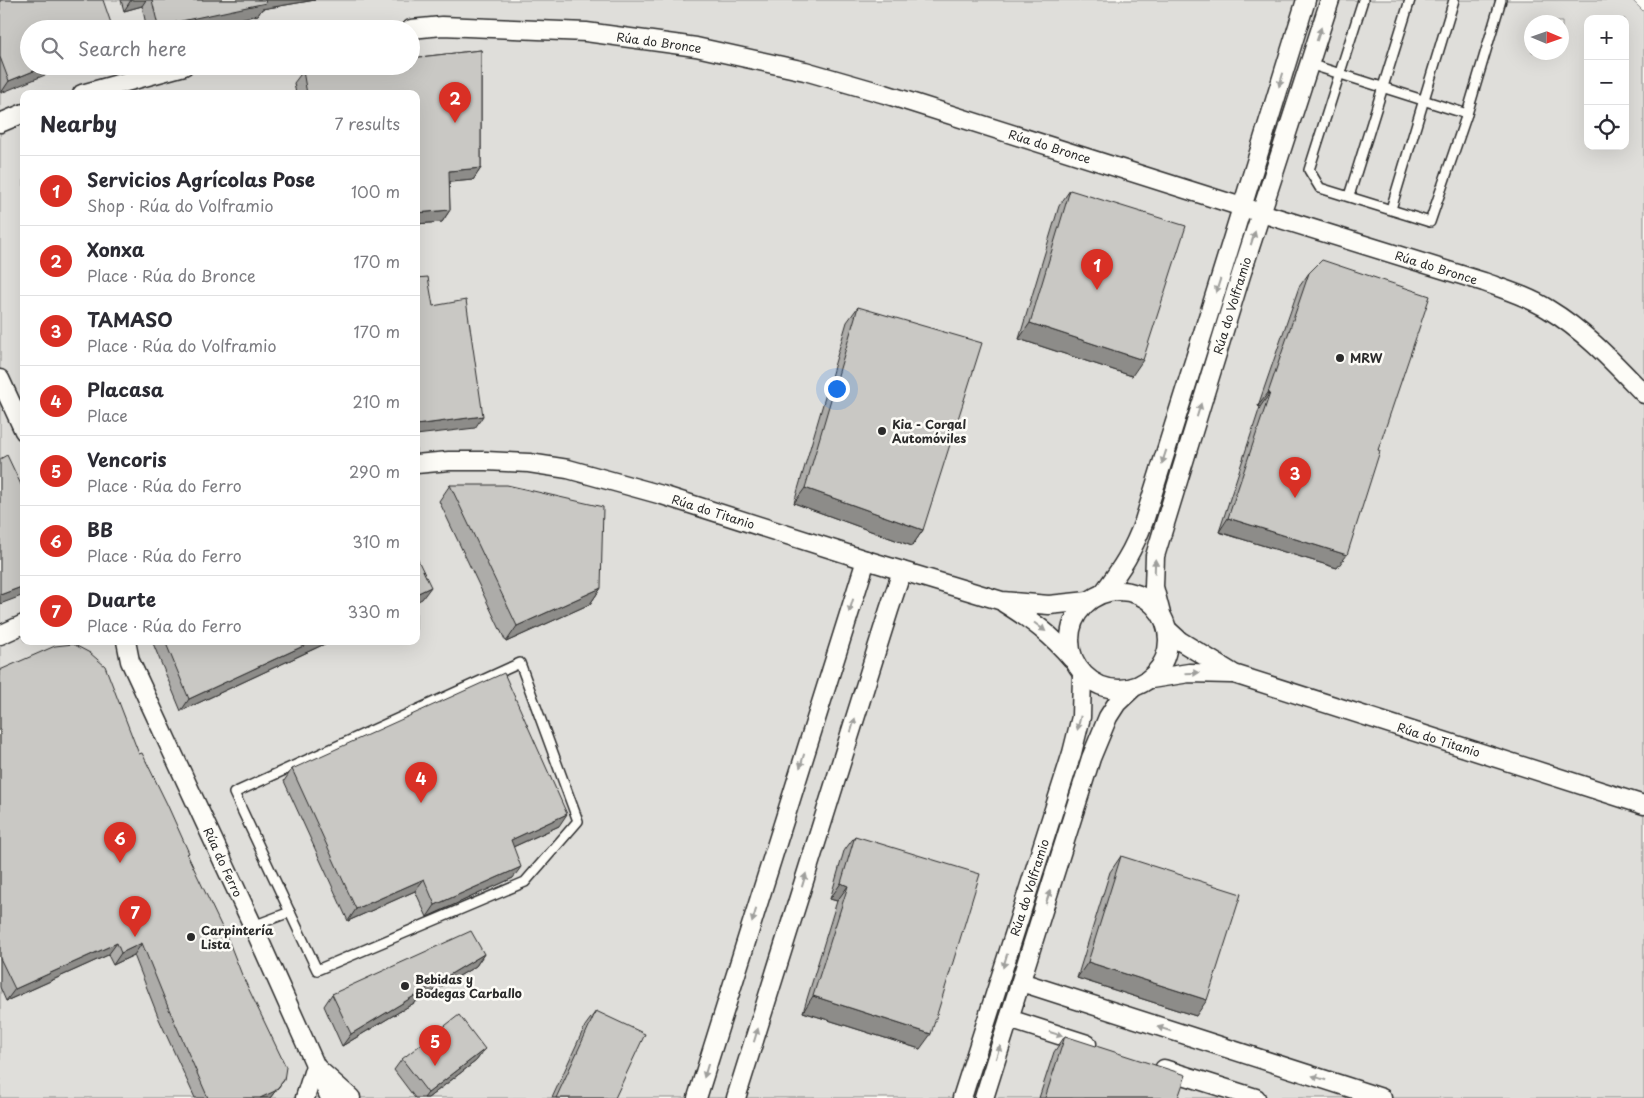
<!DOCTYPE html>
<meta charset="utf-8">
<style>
:root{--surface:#fff;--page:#f7f7f7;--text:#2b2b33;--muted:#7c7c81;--line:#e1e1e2;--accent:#d93025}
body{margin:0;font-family:"Playpen Sans",sans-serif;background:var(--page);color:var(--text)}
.controls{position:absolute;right:15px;top:15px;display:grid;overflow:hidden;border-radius:10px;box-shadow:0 5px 20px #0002}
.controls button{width:45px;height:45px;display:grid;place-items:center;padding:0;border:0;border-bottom:1px solid var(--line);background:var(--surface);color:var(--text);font:25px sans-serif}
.compass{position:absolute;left:1524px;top:15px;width:45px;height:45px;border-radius:50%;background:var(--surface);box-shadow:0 5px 20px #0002;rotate:92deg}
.you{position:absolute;left:836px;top:388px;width:18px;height:18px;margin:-12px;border:4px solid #fff;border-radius:50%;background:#1a73e8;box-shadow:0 0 0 8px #1a73e833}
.badge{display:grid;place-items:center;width:32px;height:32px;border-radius:50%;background:var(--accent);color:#fff;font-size:16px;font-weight:700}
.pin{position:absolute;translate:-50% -41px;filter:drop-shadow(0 1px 2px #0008)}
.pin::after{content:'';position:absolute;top:26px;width:18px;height:15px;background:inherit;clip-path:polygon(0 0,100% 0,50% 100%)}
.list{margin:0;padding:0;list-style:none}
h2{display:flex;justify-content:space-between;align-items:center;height:65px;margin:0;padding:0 20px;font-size:21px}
h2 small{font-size:16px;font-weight:400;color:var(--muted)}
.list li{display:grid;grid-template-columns:32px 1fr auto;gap:15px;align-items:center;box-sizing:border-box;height:70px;padding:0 20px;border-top:1px solid var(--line)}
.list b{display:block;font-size:19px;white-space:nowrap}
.list p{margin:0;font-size:16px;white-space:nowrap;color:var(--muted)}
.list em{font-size:16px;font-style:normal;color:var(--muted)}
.icon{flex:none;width:28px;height:28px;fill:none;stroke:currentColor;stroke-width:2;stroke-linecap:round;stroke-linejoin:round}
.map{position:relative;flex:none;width:1644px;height:1098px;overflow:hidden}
.search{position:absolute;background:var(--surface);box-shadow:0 5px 20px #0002;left:20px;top:20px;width:400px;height:55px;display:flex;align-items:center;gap:12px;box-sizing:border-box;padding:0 18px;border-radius:28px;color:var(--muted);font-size:19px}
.panel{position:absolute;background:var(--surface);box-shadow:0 5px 20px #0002;left:20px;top:90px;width:400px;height:555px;border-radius:10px}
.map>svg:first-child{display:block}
.green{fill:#dfdeda;stroke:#858482;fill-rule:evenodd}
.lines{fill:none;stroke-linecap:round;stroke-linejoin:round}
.service-casing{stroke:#2b2b2b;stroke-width:12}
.minor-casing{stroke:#2b2b2b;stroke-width:21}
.service{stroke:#fdfcf7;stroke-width:9}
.minor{stroke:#fdfcf7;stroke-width:18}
.wall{fill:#adaca9;stroke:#2b2b2b}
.shaded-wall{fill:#8d8c89;stroke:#2b2b2b}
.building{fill:#c9c8c4;stroke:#2b2b2b}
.oneway{fill:#9e9e9b}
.poi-dot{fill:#2b2b2b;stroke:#fdfcf7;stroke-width:2}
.labels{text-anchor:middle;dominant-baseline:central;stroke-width:5;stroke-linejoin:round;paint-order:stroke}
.street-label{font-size:12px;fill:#2b2b2b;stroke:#fdfcf7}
.poi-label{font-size:12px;font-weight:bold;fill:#2b2b2b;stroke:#fdfcf7;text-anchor:start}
</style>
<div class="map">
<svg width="1644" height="1098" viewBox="0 0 1644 1098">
<rect width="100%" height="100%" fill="#fdfcf7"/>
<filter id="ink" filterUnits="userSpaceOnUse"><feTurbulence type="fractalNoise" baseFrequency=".02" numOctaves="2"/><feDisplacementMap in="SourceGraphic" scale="10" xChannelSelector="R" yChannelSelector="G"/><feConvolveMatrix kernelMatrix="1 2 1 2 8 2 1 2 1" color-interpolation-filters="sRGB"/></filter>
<g filter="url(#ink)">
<!-- green -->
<path class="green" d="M0,0H1632L1644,12V1098H0ZM1588,19H1625V146H1588ZM1532,22H1562V52H1532ZM29,29H411V66H29ZM24,94H416V641H24Z"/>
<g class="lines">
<defs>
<g id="service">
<path d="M1363,0L1309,170L1320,188L1430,222L1467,114L1501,0"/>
<path d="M1309,64L1467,114"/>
<path d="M1349,196L1410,0"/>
<path d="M1391,209L1454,0"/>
<path d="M520,663L578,821L525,882L317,970L234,793Z"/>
<path d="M253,926L290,912"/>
</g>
<g id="minor">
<path id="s1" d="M411,29L442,26L586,32L696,47L805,71L885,94L1242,207L1484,282C1506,290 1529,297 1548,309C1586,332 1614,363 1644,394"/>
<path d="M82,94L184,66"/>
<path d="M0,123L24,113"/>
<path d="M0,379L24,431"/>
<path id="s2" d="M416,464L449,461H486L529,463L568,469L662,495L866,560L1002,601L1049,605L1088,601"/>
<circle cx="1119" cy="640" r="49"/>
<path d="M1103,593C1122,568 1133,551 1144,521L1223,269L1306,0"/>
<path d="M1004,603C1031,620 1051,634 1072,659"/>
<path id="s3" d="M1161,614L1154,587L1155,556L1241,275L1330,0"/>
<path id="s4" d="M1167,629L1180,641L1234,674L1644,805"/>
<path d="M0,635L24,624"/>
<path id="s5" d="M126,641L130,661L253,926L330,1098"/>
<path d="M1151,679L1189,673L1231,674"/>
<path d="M1021,982L1382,1098"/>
<path d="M1009,1019L1087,1044"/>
<path d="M1164,1069L1256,1098"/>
<path d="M305,1098L315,1066L351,1098"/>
<path d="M697,1098L866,560"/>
<path d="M736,1098L889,610L902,571"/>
<path id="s6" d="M962,1098L1072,753L1081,717L1082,674"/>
<path d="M984,1098L1091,758L1108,717L1117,703L1134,687"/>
</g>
</defs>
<!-- service casing -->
<use href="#service" class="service-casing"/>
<!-- minor casing -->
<use href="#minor" class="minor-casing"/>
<!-- service -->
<use href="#service" class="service"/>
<!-- minor -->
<use href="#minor" class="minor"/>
</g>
<!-- wall -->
<g class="wall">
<path d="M0,0L29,66L1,93L0,91Z"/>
<path d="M121,0H315L262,9L258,15L192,29H147L142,6L124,11Z"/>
<path d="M481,50V168L473,180L449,182L450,210L442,222L416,224V94H296L294,83L303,71L328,66H411V58Z"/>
<path d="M1070,190L1132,376L1019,339L1059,206Z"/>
<path d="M1309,273L1378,450L1337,568L1219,532L1260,407L1258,406L1299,287Z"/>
<path d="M858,307L923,530L912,546L794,503L847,322Z"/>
<path d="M450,485L601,588L590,604L506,642L439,501Z"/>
<path d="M152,641H331L181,711Z"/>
<path d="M0,670L139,754L188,856L284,1080L270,1098H195L159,1019L134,955L113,965L108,955L6,1001L0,987Z"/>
<path d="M292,769L559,826L513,847V878L427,917L415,891L348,921L284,781Z"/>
<path d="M855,836L920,1049L803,1012L837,901L830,899L844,851Z"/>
<path d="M1121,856L1196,1016L1077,978L1110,872Z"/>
<path d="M484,954L476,966L342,1046L324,1006L332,994Z"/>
<path d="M596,1011L615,1098H552L585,1026Z"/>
<path d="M1065,1036L1178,1098H1039L1054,1052Z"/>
<path d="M485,1049L476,1061L428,1098H415L394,1070L402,1059Z"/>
</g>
<!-- shaded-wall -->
<g class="shaded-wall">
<path d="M131,0H146L142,6L124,11Z"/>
<path d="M264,0H315L262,9L258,15L192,29H156L158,26Z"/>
<path d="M46,66H67L1,93L9,81Z"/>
<path d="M481,168L473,180L440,183L449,171Z"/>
<path d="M450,210L442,222L416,224V213Z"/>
<path d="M1030,323L1143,360L1132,376L1019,339Z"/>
<path d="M1268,393H1270L1260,407L1258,406Z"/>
<path d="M483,416L475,428L416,435V425Z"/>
<path d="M805,488L923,530L912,546L794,503Z"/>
<path d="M1228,518L1347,555L1337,568L1219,532Z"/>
<path d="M24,586V595L0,604V595Z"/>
<path d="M431,587L422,599L416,602V594Z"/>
<path d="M601,588L590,604L506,642L517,626Z"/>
<path d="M314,641H331L181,711L189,699Z"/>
<path d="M567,814L559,826L502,852L511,840Z"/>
<path d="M521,867L513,878L427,917L435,905Z"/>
<path d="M424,879L415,891L348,921L356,909Z"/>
<path d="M841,883L848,886L837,901L830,899Z"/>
<path d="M117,943L108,955L6,1001L15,989Z"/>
<path d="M142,943L134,955L113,965L121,953Z"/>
<path d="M484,954L476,966L342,1046L351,1034Z"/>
<path d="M1088,962L1207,1000L1196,1016L1077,978Z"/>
<path d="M813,996L931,1034L920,1049L803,1012Z"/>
<path d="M485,1049L476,1061L428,1098H424L428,1093Z"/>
<path d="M284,1080L270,1098H260Z"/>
</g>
<!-- building -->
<g class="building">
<path d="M0,0H103L113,29H29V66H46L9,81L0,57Z"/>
<path d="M152,0H265L266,3L158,26Z"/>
<path d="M481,50V168L449,171L450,210L416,213V94H307L303,71L328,66H411V58Z"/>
<path d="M1070,190L1186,226L1143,360L1030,323Z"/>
<path d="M1322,260L1430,296L1378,450L1380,451L1347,555L1228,518L1270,393H1268L1309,273Z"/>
<path d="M428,277L433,306L466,300L483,416L416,425V278Z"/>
<path d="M858,307L982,343L923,530L805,488Z"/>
<path d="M7,455L24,491V586L0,595V459Z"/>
<path d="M450,485H507L603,507L601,588L517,626Z"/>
<path d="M416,556L431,587L416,594Z"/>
<path d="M165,641H314L189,699Z"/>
<path d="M73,644L90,653L105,666L139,754L142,753L167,804L189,853L187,854L229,942L242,975L286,1067L284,1080L275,1091L260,1098H208L168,1007L142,943L121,953L117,943L15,989L0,958V670L55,646Z"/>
<path d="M504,673L567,814L511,840L521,867L435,905L424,879L356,909L292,769Z"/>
<path d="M855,836L980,874L931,1034L813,996L848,886L841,883Z"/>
<path d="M1121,856L1241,894L1207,1000L1088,962Z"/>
<path d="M471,931L484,954L351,1034L332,994Z"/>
<path d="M596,1011L645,1034L615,1098H556Z"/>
<path d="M459,1015L485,1049L428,1093L402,1059Z"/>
<path d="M1065,1036L1186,1075L1178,1098H1045Z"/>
</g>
<!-- one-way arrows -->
<defs><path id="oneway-solid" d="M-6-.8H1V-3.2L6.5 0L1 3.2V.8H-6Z" transform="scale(1.25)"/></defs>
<g class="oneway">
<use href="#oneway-solid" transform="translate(1319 34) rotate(-72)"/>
<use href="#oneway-solid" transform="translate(1281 80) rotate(107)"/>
<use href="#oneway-solid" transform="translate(1253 238) rotate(-72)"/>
<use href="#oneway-solid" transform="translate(1218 286) rotate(108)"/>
<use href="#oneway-solid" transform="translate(1199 410) rotate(-73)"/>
<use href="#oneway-solid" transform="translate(1164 457) rotate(108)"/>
<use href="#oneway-solid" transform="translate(1155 566) rotate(-88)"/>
<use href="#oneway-solid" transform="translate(851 606) rotate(107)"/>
<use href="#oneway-solid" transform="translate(1040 627) rotate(37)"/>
<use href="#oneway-solid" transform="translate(1192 673) rotate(-2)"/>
<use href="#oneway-solid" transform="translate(1079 723) rotate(103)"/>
<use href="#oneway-solid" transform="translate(853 725) rotate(-73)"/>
<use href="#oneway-solid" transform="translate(802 761) rotate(107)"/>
<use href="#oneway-solid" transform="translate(804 880) rotate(-73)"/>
<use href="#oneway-solid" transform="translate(1048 897) rotate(-72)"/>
<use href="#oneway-solid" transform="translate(754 916) rotate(107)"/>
<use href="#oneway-solid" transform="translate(1005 961) rotate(107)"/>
<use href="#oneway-solid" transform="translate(1164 1029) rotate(-162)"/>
<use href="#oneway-solid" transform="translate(1056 1034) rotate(18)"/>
<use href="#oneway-solid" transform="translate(756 1035) rotate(-73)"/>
<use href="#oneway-solid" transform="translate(998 1052) rotate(-72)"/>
<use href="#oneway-solid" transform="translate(706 1071) rotate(107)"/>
<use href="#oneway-solid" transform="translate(1319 1078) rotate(-163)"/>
</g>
</g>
<!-- markers -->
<g class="poi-dot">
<circle cx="1340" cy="358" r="5"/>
<circle cx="882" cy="431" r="5"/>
<circle cx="191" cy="937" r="5"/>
<circle cx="405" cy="986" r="5"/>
</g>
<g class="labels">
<!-- street labels -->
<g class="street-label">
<text stroke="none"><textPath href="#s1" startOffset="249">Rúa do Bronce</textPath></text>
<text stroke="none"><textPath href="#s1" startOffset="654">Rúa do Bronce</textPath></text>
<text stroke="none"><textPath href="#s1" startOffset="1059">Rúa do Bronce</textPath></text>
<text stroke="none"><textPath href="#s3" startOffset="321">Rúa do Volframio</textPath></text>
<text stroke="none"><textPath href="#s2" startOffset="304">Rúa do Titanio</textPath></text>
<text stroke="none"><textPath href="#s4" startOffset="296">Rúa do Titanio</textPath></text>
<text stroke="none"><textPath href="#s5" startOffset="242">Rúa do Ferro</textPath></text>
<text stroke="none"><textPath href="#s6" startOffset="221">Rúa do Volframio</textPath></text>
</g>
<!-- poi labels -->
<g class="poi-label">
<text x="1350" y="358">MRW</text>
<text x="892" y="424">Kia - Corgal<tspan x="892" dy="14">Automóviles</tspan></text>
<text x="201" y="930">Carpintería<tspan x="201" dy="14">Lista</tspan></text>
<text x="415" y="979">Bebidas y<tspan x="415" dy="14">Bodegas Carballo</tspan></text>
</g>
</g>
</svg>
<div class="controls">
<button>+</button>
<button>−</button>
<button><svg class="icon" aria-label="locate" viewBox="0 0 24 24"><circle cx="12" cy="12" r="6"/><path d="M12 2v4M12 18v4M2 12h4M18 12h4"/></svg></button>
</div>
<svg class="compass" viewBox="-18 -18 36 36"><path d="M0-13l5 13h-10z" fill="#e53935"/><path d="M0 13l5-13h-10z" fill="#7c7c81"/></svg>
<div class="you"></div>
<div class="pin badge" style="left:1097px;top:290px">1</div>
<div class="pin badge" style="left:455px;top:123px">2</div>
<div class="pin badge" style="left:1295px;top:498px">3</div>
<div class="pin badge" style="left:421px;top:803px">4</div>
<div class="pin badge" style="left:435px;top:1066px">5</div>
<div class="pin badge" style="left:120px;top:863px">6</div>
<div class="pin badge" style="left:135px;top:937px">7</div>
<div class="search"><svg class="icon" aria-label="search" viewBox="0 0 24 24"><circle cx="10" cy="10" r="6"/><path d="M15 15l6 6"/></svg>Search here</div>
<section class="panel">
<h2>Nearby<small>7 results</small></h2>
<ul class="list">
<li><span class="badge">1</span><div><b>Servicios Agrícolas Pose</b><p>Shop · Rúa do Volframio</p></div><em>100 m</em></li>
<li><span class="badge">2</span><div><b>Xonxa</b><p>Place · Rúa do Bronce</p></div><em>170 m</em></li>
<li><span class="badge">3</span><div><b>TAMASO</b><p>Place · Rúa do Volframio</p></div><em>170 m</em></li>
<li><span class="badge">4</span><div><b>Placasa</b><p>Place</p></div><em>210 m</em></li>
<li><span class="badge">5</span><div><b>Vencoris</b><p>Place · Rúa do Ferro</p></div><em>290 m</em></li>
<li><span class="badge">6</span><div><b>BB</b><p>Place · Rúa do Ferro</p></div><em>310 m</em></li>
<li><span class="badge">7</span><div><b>Duarte</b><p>Place · Rúa do Ferro</p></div><em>330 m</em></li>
</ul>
</section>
</div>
